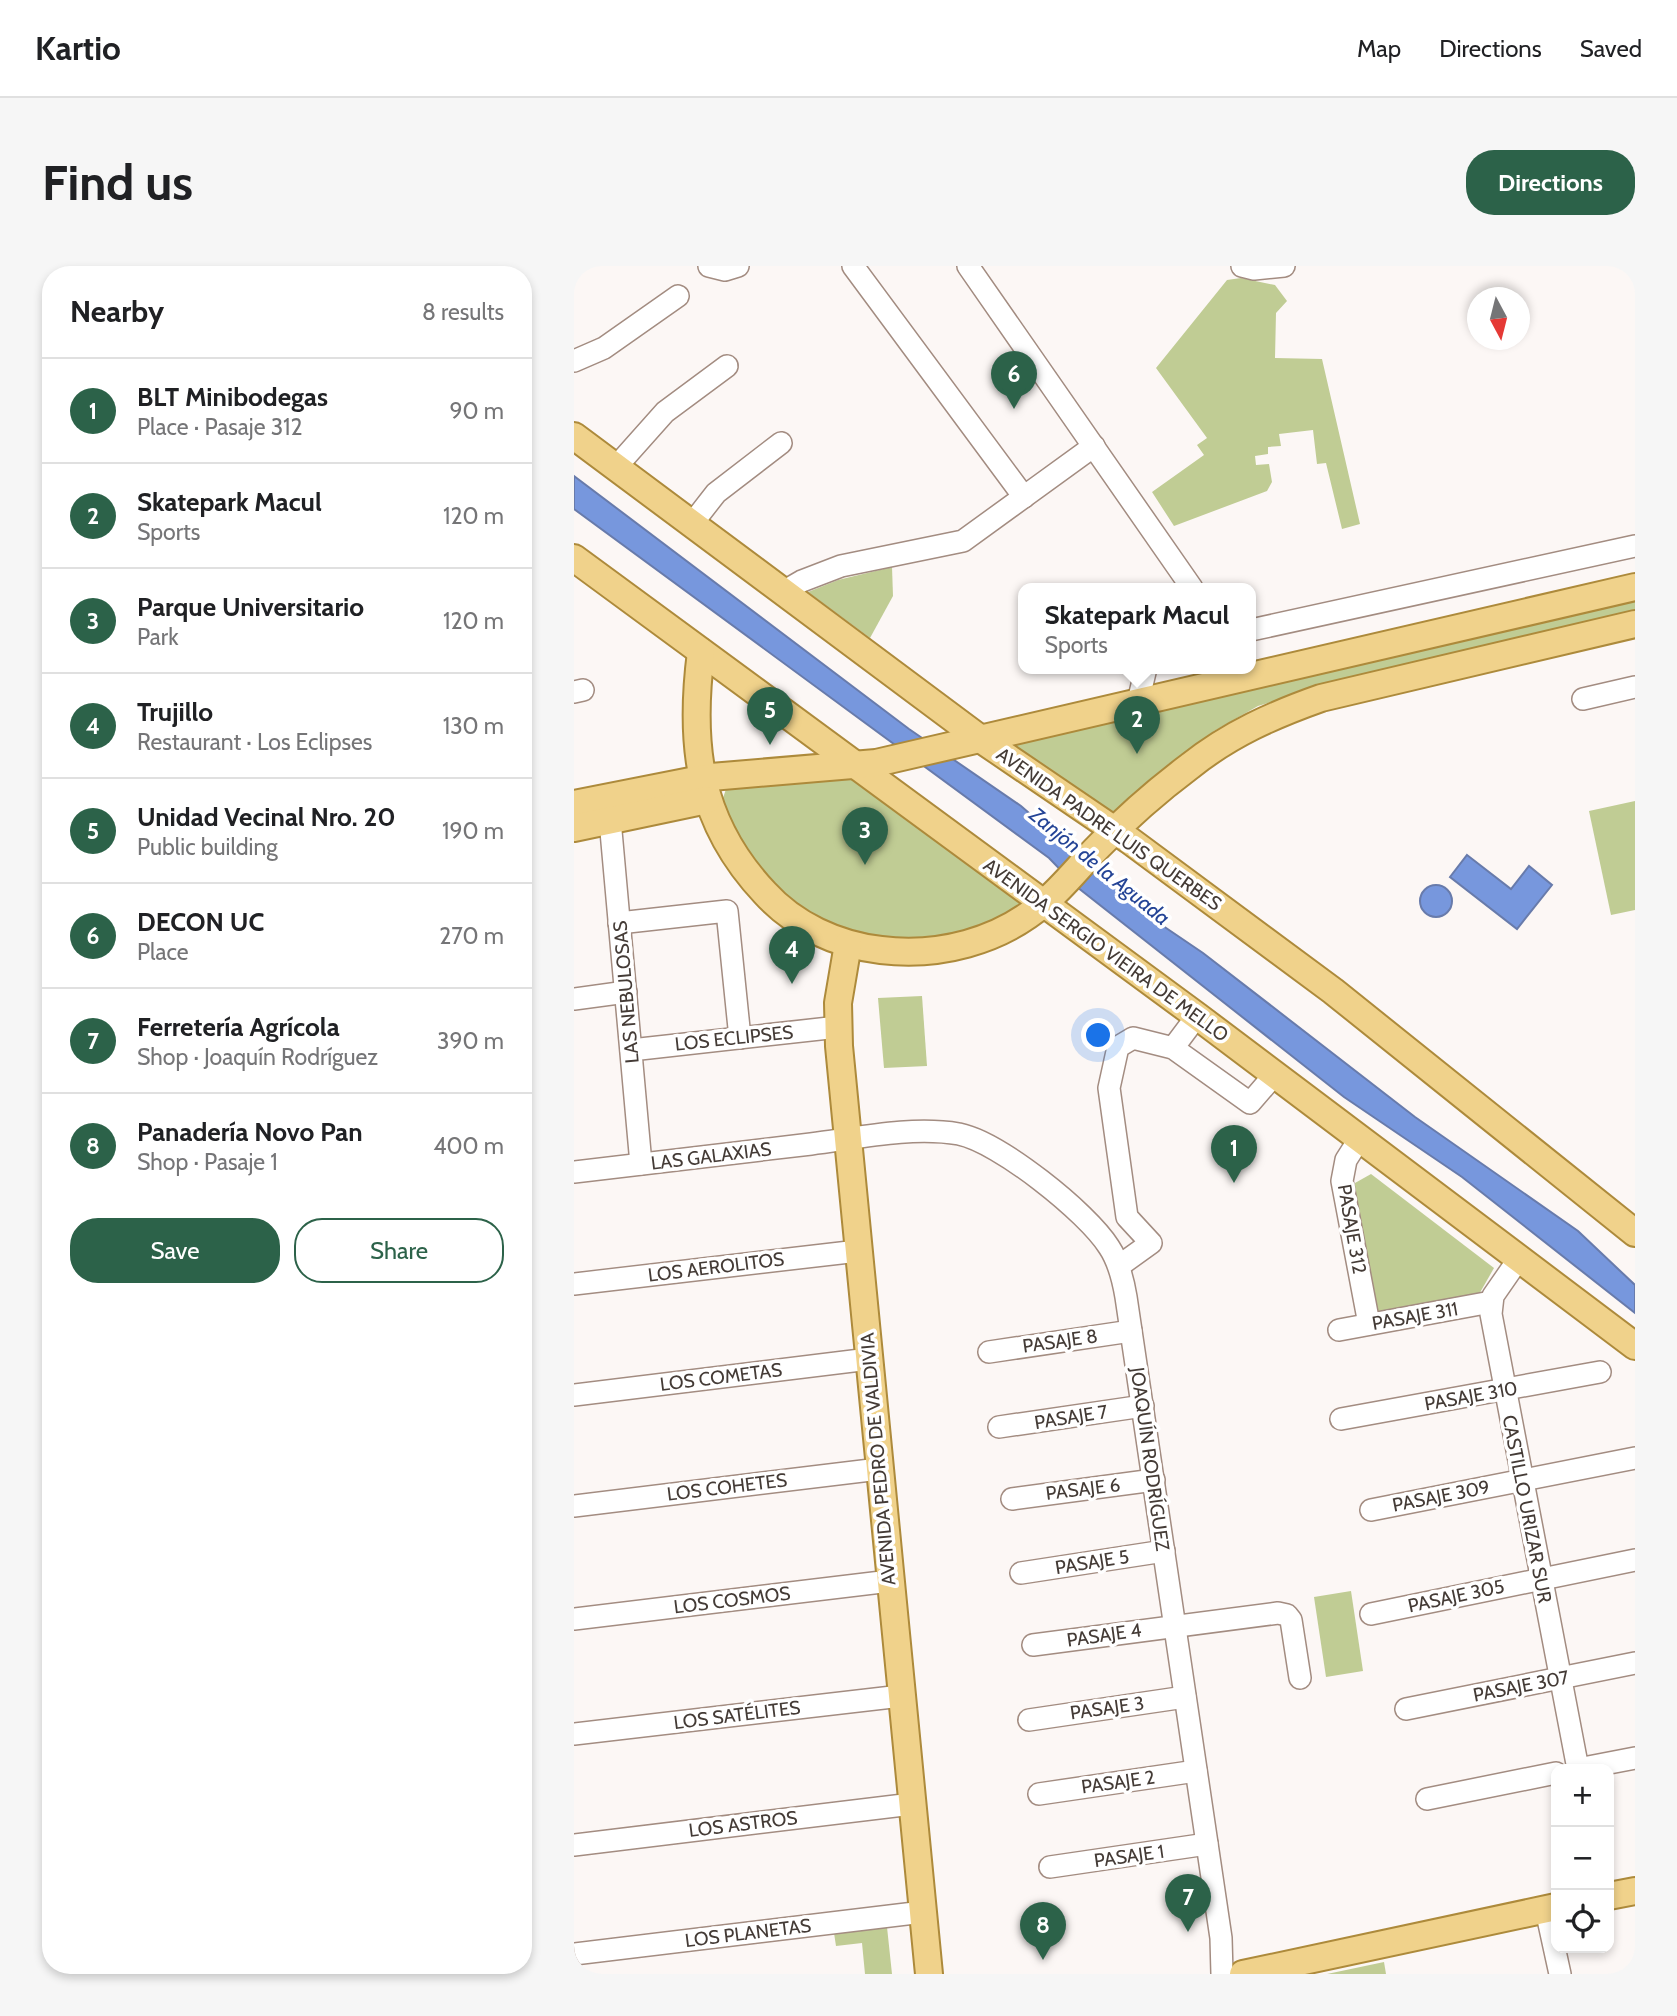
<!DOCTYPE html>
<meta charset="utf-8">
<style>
:root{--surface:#fff;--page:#f6f6f6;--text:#202124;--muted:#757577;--line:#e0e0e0;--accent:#2c6249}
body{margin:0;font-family:Cabin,sans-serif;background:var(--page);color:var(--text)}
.controls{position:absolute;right:21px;bottom:21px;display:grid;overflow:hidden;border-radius:14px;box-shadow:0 4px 10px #0003}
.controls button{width:63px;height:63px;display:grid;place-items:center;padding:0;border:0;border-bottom:2px solid var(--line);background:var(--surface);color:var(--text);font:35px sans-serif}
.compass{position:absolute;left:893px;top:21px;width:63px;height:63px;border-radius:50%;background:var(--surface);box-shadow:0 4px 10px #0003;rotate:173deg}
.you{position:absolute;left:525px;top:770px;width:24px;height:24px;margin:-18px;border:5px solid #fff;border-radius:50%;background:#1a73e8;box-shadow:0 0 0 10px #1a73e833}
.badge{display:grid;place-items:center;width:46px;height:46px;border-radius:50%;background:var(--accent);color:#fff;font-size:23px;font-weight:700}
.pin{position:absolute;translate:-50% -58px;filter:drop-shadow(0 2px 4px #0008)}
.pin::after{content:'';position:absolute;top:37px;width:24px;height:21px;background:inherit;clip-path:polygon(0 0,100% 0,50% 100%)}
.popup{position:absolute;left:444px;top:317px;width:238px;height:91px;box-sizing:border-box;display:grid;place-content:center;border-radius:14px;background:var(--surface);filter:drop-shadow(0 2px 5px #0005);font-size:23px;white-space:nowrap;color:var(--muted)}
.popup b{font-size:26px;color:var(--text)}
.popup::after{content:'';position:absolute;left:50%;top:100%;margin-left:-14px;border:14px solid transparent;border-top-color:var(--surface)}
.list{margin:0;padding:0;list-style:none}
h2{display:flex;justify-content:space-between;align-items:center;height:91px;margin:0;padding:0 28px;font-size:30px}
h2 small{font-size:23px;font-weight:400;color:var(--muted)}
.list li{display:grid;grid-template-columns:46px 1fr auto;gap:21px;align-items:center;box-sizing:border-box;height:105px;padding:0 28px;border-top:2px solid var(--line)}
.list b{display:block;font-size:26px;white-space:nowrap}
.list p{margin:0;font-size:23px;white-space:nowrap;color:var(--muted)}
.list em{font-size:23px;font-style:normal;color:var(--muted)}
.actions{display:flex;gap:14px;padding:21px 28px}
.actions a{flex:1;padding:16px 0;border:2px solid var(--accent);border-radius:28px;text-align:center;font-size:24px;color:var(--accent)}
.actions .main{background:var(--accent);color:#fff}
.icon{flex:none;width:38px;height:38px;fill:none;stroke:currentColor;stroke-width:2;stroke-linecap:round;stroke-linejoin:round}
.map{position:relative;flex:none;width:1061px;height:1708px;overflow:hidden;border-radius:28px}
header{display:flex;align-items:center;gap:42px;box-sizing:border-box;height:98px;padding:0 35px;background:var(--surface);border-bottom:2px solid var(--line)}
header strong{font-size:33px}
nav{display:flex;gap:38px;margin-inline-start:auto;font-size:24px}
.intro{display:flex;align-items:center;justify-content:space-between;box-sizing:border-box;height:168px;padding:0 42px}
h1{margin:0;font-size:49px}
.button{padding:18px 32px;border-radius:28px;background:var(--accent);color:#fff;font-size:24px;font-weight:700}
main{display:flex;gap:42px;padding:0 42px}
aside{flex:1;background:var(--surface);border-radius:28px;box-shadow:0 4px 10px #0003}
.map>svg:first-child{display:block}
.green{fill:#c0cc94}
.water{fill:#7797dd;stroke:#687bab;stroke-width:2}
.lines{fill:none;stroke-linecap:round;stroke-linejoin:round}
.minor-casing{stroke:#a38c81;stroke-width:24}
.major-casing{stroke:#ad8a3b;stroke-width:30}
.minor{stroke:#fff;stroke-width:21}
.major{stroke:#f0d28b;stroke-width:26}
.labels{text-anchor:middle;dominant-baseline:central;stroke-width:7;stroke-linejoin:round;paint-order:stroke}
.street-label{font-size:19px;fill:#443b36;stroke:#fff}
.water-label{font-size:21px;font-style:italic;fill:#244496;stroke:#fff}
</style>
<header>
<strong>Kartio</strong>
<nav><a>Map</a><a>Directions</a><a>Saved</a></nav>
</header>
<div class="intro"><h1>Find us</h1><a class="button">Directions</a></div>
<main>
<aside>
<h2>Nearby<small>8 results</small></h2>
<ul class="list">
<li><span class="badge">1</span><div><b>BLT Minibodegas</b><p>Place · Pasaje 312</p></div><em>90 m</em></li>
<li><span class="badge">2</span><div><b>Skatepark Macul</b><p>Sports</p></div><em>120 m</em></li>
<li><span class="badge">3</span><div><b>Parque Universitario</b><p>Park</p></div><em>120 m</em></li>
<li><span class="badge">4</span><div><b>Trujillo</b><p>Restaurant · Los Eclipses</p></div><em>130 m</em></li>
<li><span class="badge">5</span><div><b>Unidad Vecinal Nro. 20</b><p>Public building</p></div><em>190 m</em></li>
<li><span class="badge">6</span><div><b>DECON UC</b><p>Place</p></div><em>270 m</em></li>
<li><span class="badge">7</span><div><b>Ferretería Agrícola</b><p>Shop · Joaquín Rodríguez</p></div><em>390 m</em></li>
<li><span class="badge">8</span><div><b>Panadería Novo Pan</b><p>Shop · Pasaje 1</p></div><em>400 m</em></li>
</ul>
<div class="actions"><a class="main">Save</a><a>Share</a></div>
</aside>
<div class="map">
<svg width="1061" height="1708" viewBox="0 0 1061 1708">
<rect width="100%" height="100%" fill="#fcf7f5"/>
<!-- green -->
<g class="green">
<path d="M667,12L701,19L713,35L702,47L701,92L748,93L786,258L768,263L752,197L743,198L739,164L705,168L707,180L694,181V188L681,190L682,199L695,198L698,216L693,225L600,260L578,226L630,189L623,179L633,172L582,102L653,14Z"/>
<path d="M318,301L319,330L296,372L234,326L264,314Z"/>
<path d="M1061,328V347L764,415L684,440L640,465L537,550L436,480L440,471Z"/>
<path d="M276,508L459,637C436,648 414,661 391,668C325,691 236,663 190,614C172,594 159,563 146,541L153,520Z"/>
<path d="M1061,535V644L1037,649L1015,545Z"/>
<path d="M348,730L353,800L310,802L304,732Z"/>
<path d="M797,908L920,1002L904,1030L799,1050L777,932L781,917Z"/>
<path d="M777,1325L789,1405L752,1411L740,1331Z"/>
<path d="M313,1661L318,1708H291L288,1677L262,1680L260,1667Z"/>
<path d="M810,1696L812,1708H753Z"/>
</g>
<!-- water -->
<g class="water">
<path d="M0,210L335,463L447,540L570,647L629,687L841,851L1004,965L1061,1019V1047L888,911L770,831L503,621L475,592L0,243Z"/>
<path d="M893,589L937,623L955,600L978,619L943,663L876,611Z"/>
<circle cx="862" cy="635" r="16"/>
</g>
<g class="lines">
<defs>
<g id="minor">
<path d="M135,0L151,4L164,0"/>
<path d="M279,0L450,231"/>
<path d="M394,0L618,322"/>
<path d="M668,0L680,3L710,0"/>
<path d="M0,95L30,82L104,30"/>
<path d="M42,201L91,146L153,100"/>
<path d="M117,259L142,227L207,177"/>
<path d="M209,326L228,315L267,300L389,275L520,180"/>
<path d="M677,364L1061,280"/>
<path d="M0,426L9,424"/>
<path d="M1009,433L1061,421"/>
<path d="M564,436L572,402"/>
<path d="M36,554L67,898"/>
<path d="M45,657L153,645L166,772"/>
<path d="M0,733L52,726"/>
<path d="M599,782L623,750"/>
<path d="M57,784L264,761"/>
<path d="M786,872L772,894L768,915L795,1058"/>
<path d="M0,906C79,896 158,887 237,878C284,872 337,860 385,868C425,876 513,946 535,981C545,996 549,1013 552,1031L647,1672L648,1708"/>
<path d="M946,991L919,1030L917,1048L1004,1503"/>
<path d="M545,1000L577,977L553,951L535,822L544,781L559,772L599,782L676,837L701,808"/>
<path d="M0,1018L284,985"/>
<path d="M765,1064L917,1036"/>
<path d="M415,1086L557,1065"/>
<path d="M0,1129L295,1093"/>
<path d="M767,1153L1026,1106"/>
<path d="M425,1161L569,1140"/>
<path d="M438,1233L580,1214"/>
<path d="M0,1240L305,1203"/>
<path d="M797,1244L1061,1192"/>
<path d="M447,1307L590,1285"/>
<path d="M797,1348L1061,1294"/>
<path d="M0,1353L316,1315"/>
<path d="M459,1379L704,1347L713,1349L717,1354L726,1412"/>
<path d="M832,1443L1061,1397"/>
<path d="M455,1454L611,1431"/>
<path d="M0,1468L327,1430"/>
<path d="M1004,1503L1061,1492"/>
<path d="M465,1528L622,1505"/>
<path d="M853,1533L982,1507"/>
<path d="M0,1579L338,1538"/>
<path d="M476,1601L633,1578"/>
<path d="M972,1644L986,1708"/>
<path d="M0,1688L349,1646"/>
</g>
<g id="major">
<path d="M0,170L408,474L555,574L759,725L1061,967"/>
<path d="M0,292L623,750L1061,1080"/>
<path d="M127,386C115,479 124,556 191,627C220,659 263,679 307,684C364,691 425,676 470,637C490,620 506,599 525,580C553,551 584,524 616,500C656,468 699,449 747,432L1061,358"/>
<path d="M0,538L137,511L302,497L1061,321"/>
<path d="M0,562L133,534"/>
<path d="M274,678L264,737L265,780L355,1708"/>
<path d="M1035,1630L1061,1625"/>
<path d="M669,1708L982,1641"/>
</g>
</defs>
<!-- minor casing -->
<use href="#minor" class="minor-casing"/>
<!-- major casing -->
<use href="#major" class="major-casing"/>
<!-- minor -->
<use href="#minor" class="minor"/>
<!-- major -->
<use href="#major" class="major"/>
</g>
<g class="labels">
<!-- street labels -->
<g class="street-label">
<text transform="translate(535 563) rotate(35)">AVENIDA PADRE LUIS QUERBES</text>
<text transform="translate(532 684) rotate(36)">AVENIDA SERGIO VIEIRA DE MELLO</text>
<text transform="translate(52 726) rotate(-95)">LAS NEBULOSAS</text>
<text transform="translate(160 772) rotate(-6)">LOS ECLIPSES</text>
<text transform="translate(137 890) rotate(-7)">LAS GALAXIAS</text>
<text transform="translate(778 963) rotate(80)">PASAJE 312</text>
<text transform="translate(142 1001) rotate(-7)">LOS AEROLITOS</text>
<text transform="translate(841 1050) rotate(-10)">PASAJE 311</text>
<text transform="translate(486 1075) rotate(-8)">PASAJE 8</text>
<text transform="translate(147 1111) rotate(-7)">LOS COMETAS</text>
<text transform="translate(897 1130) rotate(-10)">PASAJE 310</text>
<text transform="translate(497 1151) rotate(-9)">PASAJE 7</text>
<text transform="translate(304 1193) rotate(-95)">AVENIDA PEDRO DE VALDIVIA</text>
<text transform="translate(576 1193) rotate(82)">JOAQUÍN RODRÍGUEZ</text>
<text transform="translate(153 1221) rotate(-7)">LOS COHETES</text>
<text transform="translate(509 1223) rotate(-7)">PASAJE 6</text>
<text transform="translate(867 1230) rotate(-11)">PASAJE 309</text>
<text transform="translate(953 1243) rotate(79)">CASTILLO URIZAR SUR</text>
<text transform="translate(518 1296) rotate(-9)">PASAJE 5</text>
<text transform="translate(882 1330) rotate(-12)">PASAJE 305</text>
<text transform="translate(158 1334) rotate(-7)">LOS COSMOS</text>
<text transform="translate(530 1369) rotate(-8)">PASAJE 4</text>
<text transform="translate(947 1420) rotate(-11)">PASAJE 307</text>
<text transform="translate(533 1442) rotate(-8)">PASAJE 3</text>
<text transform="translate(163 1449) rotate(-7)">LOS SATÉLITES</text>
<text transform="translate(544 1516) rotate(-8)">PASAJE 2</text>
<text transform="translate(169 1558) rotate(-7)">LOS ASTROS</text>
<text transform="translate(555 1590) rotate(-8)">PASAJE 1</text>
<text transform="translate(174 1667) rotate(-7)">LOS PLANETAS</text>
</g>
<!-- water labels -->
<g class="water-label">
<text transform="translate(526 600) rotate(39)">Zanjón de la Aguada</text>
</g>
</g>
</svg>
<div class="controls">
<button>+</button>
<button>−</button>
<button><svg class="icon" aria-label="locate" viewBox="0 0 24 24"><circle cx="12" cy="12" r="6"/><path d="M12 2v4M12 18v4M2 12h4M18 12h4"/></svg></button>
</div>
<svg class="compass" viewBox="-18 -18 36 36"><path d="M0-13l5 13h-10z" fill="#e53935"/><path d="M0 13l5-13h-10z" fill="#757577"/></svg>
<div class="you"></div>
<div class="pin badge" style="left:660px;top:917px">1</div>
<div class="pin badge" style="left:563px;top:488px">2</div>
<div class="popup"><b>Skatepark Macul</b>Sports</div>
<div class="pin badge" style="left:291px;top:599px">3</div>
<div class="pin badge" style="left:218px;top:718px">4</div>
<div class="pin badge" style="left:196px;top:479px">5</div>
<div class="pin badge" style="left:440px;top:143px">6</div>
<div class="pin badge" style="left:614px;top:1666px">7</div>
<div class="pin badge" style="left:469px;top:1694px">8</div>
</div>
</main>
